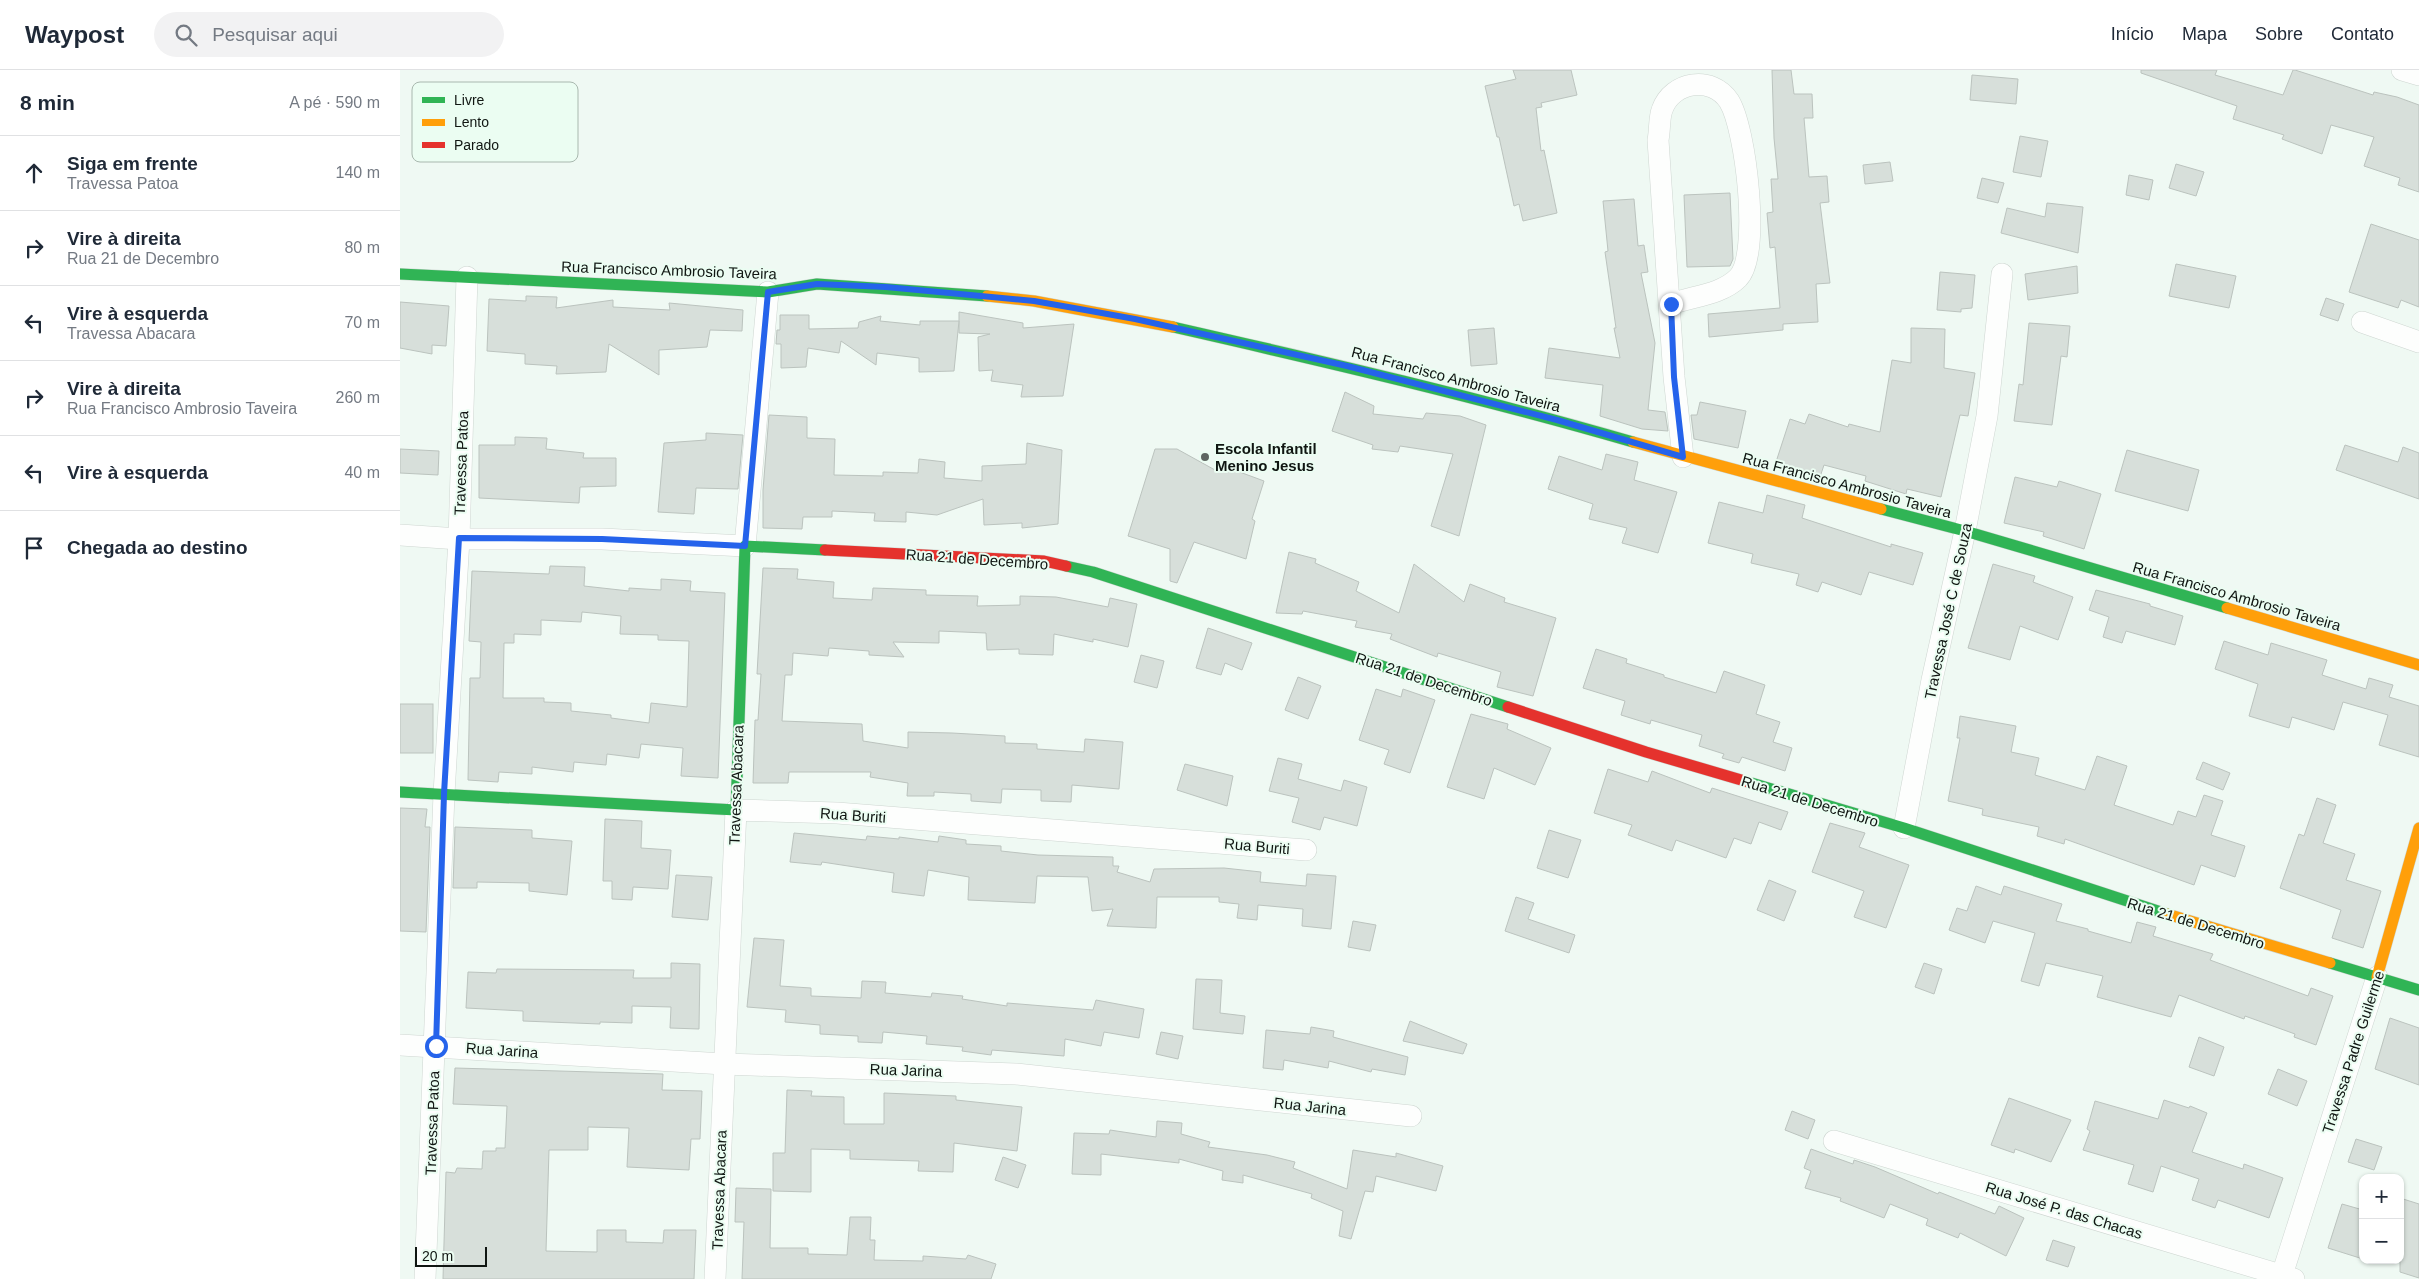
<!DOCTYPE html>
<html lang="pt">
<meta charset="utf-8">
<style>
:root{--surface:#fff;--page:#f2f2f3;--text:#1f2937;--muted:#747a83;--line:#e0e1e3}
body{margin:0;font-family:Helvetica,sans-serif;background:var(--page);color:var(--text)}
.controls{position:absolute;right:15px;bottom:15px;display:grid;overflow:hidden;border-radius:10px;box-shadow:0 1px 4px #0004}
.controls button{width:45px;height:45px;display:grid;place-items:center;padding:0;border:0;border-bottom:1px solid var(--line);background:var(--surface);color:var(--text);font:25px sans-serif}
.scale{position:absolute;left:15px;bottom:12px;width:72px;box-sizing:border-box;padding-left:5px;border:2px solid #101612;border-top:0;font-size:14px;line-height:18px;white-space:nowrap;color:#101612;-webkit-text-stroke:4px #ebfdf2;paint-order:stroke}
.stop{position:absolute;width:15px;height:15px;margin:-11px;border:4px solid #2563eb;border-radius:50%;background:#fff}
.stop.end{background:#2563eb;border-color:#fff;box-shadow:0 1px 5px #0008}
.list{margin:0;padding:0;list-style:none}
h2{display:flex;justify-content:space-between;align-items:center;height:65px;margin:0;padding:0 20px;font-size:21px}
h2 small{font-size:16px;font-weight:400;color:var(--muted)}
.list li{display:grid;grid-template-columns:32px 1fr auto;gap:15px;align-items:center;box-sizing:border-box;height:75px;padding:0 20px;border-top:1px solid var(--line)}
.list b{display:block;font-size:19px;white-space:nowrap}
.list p{margin:0;font-size:16px;white-space:nowrap;color:var(--muted)}
.list em{font-size:16px;font-style:normal;color:var(--muted)}
.icon{flex:none;width:28px;height:28px;fill:none;stroke:currentColor;stroke-width:2;stroke-linecap:round;stroke-linejoin:round}
.map{position:relative;flex:none;width:2019px;height:1209px;overflow:hidden}
header{display:flex;align-items:center;gap:30px;box-sizing:border-box;height:70px;padding:0 25px;background:var(--surface);border-bottom:1px solid var(--line)}
header strong{font-size:24px}
nav{display:flex;gap:28px;margin-inline-start:auto;font-size:18px}
.search{width:350px;height:45px;background:var(--page);display:flex;align-items:center;gap:12px;box-sizing:border-box;padding:0 18px;border-radius:28px;color:var(--muted);font-size:19px}
main{display:flex}
aside{flex:1;background:var(--surface)}
.map>svg:first-child{display:block}
.building{fill:#d7dfda;stroke:#bbc3be;fill-rule:evenodd}
.lines{fill:none;stroke-linecap:round;stroke-linejoin:round}
.street-casing{stroke:#ced6d1;stroke-width:22}
.fast-casing{stroke:#ced6d1;stroke-width:12}
.slow-casing{stroke:#ced6d1;stroke-width:12}
.jam-casing{stroke:#ced6d1;stroke-width:12}
.street{stroke:#fdfefd;stroke-width:21}
.fast{stroke:#30b455;stroke-width:11}
.slow{stroke:#ff9f0a;stroke-width:11}
.jam{stroke:#e5322d;stroke-width:11}
.route{stroke:#2563eb;stroke-width:6}
.poi-dot{fill:#5e6561;stroke:#ebfdf2;stroke-width:2}
.labels{text-anchor:middle;dominant-baseline:central;stroke-width:4;stroke-linejoin:round;paint-order:stroke}
.street-label{font-size:15px;fill:#101612;stroke:#ebfdf2}
.poi-label{font-size:15px;font-weight:bold;fill:#101612;stroke:#ebfdf2;text-anchor:start}
.key{fill:#ebfdf2;stroke:#a9b8af;stroke-width:1}
.key-label{font-size:14px;fill:#101612}
</style>
<header>
<strong>Waypost</strong>
<div class="search"><svg class="icon" aria-label="search" viewBox="0 0 24 24"><circle cx="10" cy="10" r="6"/><path d="M15 15l6 6"/></svg>Pesquisar aqui</div>
<nav><a>Início</a><a>Mapa</a><a>Sobre</a><a>Contato</a></nav>
</header>
<main>
<aside>
<h2>8 min<small>A pé · 590 m</small></h2>
<ul class="list">
<li><svg class="icon" aria-label="ahead" viewBox="0 0 24 24"><path d="M12 20V5M6 11l6-6 6 6"/></svg><div><b>Siga em frente</b><p>Travessa Patoa</p></div><em>140 m</em></li>
<li><svg class="icon" aria-label="right" viewBox="0 0 24 24"><path d="M7 20v-9h11M14 6l5 5-5 5"/></svg><div><b>Vire à direita</b><p>Rua 21 de Decembro</p></div><em>80 m</em></li>
<li><svg class="icon" aria-label="left" viewBox="0 0 24 24"><path d="M17 20v-9H6M10 6l-5 5 5 5"/></svg><div><b>Vire à esquerda</b><p>Travessa Abacara</p></div><em>70 m</em></li>
<li><svg class="icon" aria-label="right" viewBox="0 0 24 24"><path d="M7 20v-9h11M14 6l5 5-5 5"/></svg><div><b>Vire à direita</b><p>Rua Francisco Ambrosio Taveira</p></div><em>260 m</em></li>
<li><svg class="icon" aria-label="left" viewBox="0 0 24 24"><path d="M17 20v-9H6M10 6l-5 5 5 5"/></svg><div><b>Vire à esquerda</b></div><em>40 m</em></li>
<li><svg class="icon" aria-label="arrive" viewBox="0 0 24 24"><path d="M6 21V4h12l-3 4 3 4H6"/></svg><div><b>Chegada ao destino</b></div></li>
</ul>
</aside>
<div class="map">
<svg width="2019" height="1209" viewBox="0 0 2019 1209">
<rect width="100%" height="100%" fill="#eff9f3"/>
<!-- building -->
<g class="building">
<path d="M1113,0H1171L1177,25L1141,33L1142,37L1136,38L1141,81L1144,80L1157,143L1123,151L1119,134L1114,136L1099,67H1097L1085,16L1116,9Z"/>
<path d="M1372,0H1391L1394,24H1412L1413,48H1404L1409,107L1427,106L1429,132L1420,133L1430,213L1416,214L1418,252L1383,254V260L1309,267L1308,244L1380,238L1375,177L1370,178L1367,143L1373,142L1371,109H1378L1374,68Z"/>
<path d="M1741,0H1817L1815,5L1883,25L1893,0H1895L1973,25L1974,22L1997,27L2019,35V122L1998,115L2000,108L1964,96L1974,67L1931,55L1922,84L1882,69L1884,65L1833,49L1837,36L1741,3Z"/>
<path d="M1572,5L1618,9L1616,34L1570,30Z"/>
<path d="M1620,66L1648,71L1641,107L1613,102Z"/>
<path d="M1490,92L1493,111L1465,114L1463,95Z"/>
<path d="M1776,94L1804,102L1796,126L1769,118Z"/>
<path d="M1729,105L1753,110L1749,130L1726,125Z"/>
<path d="M1582,108L1604,113L1598,133L1577,128Z"/>
<path d="M1330,123L1333,189L1330,196L1287,197L1284,125Z"/>
<path d="M1234,129L1238,176L1244,175L1248,202L1241,203L1255,273L1248,340L1265,342L1268,361L1242,359L1200,346L1203,315L1145,308L1149,278L1220,288L1214,258H1216L1205,182L1208,181L1203,131Z"/>
<path d="M1647,133L1683,137L1678,183L1601,163L1607,138L1645,147Z"/>
<path d="M1971,154L2019,170V237L2001,230L1998,238L1949,222Z"/>
<path d="M1776,194L1836,206L1829,238L1769,226Z"/>
<path d="M1677,196L1678,223L1628,230L1625,204Z"/>
<path d="M1540,202L1575,205L1572,238L1561,239V242L1537,240Z"/>
<path d="M126,226L157,227L156,238L213,230V237L270,240L269,233L343,240L342,261L310,260L307,277L259,280V305L209,274L206,302L156,304L157,296L125,294V284L87,281L89,229L126,231Z"/>
<path d="M1926,228L1944,234L1938,251L1920,245Z"/>
<path d="M0,232L49,236L46,276L32,275V284L0,278Z"/>
<path d="M559,242L623,253V258L674,254L663,326L621,327L623,315L591,311L593,300L579,301L578,267L590,264L559,263Z"/>
<path d="M380,245H409V259L458,258L459,252L481,246L480,251L520,255V251H559L554,301L519,302V288L477,283L476,295L441,271L439,283L408,278L406,297L381,298V274H376L377,260H380Z"/>
<path d="M1629,253L1670,256L1667,287L1661,286L1652,355L1614,351L1619,314L1623,315Z"/>
<path d="M1094,258L1097,294L1071,296L1068,260Z"/>
<path d="M1511,258L1545,259L1544,298L1575,303L1568,346L1560,345L1541,427L1507,419L1506,424L1465,411L1466,406L1424,395L1420,407L1375,395L1390,349L1405,354L1409,344L1448,357L1449,354L1480,362L1492,290L1511,293Z"/>
<path d="M945,322L974,336L973,344L1023,349L1026,343L1060,346L1086,355L1059,466L1031,456L1053,384L1000,376L998,382L972,379L973,375L932,361Z"/>
<path d="M1300,332L1346,341L1338,378L1294,369L1291,345H1297Z"/>
<path d="M369,345L407,347V368L435,369L434,405L483,406V402L518,403L519,389L545,392L544,408L582,411V396L626,394L627,373L662,380L658,454L622,458V453L584,455L583,429L537,445L506,442V452L474,451L475,443L432,441V447H403L402,459L363,458V420Z"/>
<path d="M306,363L343,365L338,419L296,418L294,444L258,442L264,373L306,370Z"/>
<path d="M115,367L147,368L146,379L184,383L183,388H216V416L180,417L179,433L79,428V375H115Z"/>
<path d="M1945,375L1998,392L2003,377L2019,383V429L1936,400Z"/>
<path d="M0,379L39,381L38,405L0,403Z"/>
<path d="M755,379H777L815,400L818,394L864,411L852,449L855,451L846,489L794,472L777,513L770,511V479L728,466Z"/>
<path d="M1727,380L1799,400L1788,441L1715,421Z"/>
<path d="M1206,384L1238,392L1234,410L1277,422L1258,483L1222,473L1227,458L1189,449L1193,434L1148,419L1159,386L1202,400Z"/>
<path d="M1615,407L1657,417L1659,411L1701,424L1684,479L1643,466L1644,462L1604,453Z"/>
<path d="M1367,425L1405,435L1402,448L1491,477V474L1523,483L1513,515L1469,502L1461,525L1422,512L1418,522L1396,515L1399,504L1351,493L1353,484L1308,473L1319,432L1363,443Z"/>
<path d="M889,482L916,489L915,493L959,512L956,521L999,543L1014,494L1064,532L1070,514L1105,528L1104,532L1156,548L1133,626L1097,617L1101,602L1038,583L1037,587L990,569L992,564L955,557L957,551L903,541L902,544L876,543Z"/>
<path d="M1593,494L1635,506L1633,512L1673,527L1658,570L1620,556L1610,590L1568,578Z"/>
<path d="M150,496L185,497L184,516L229,521V518L261,520V509L291,511L290,521L325,523L318,708L281,706L283,678L241,674L239,688L207,684L206,695L174,692L173,702L132,697V704L99,702L98,712L68,710L70,608H80L81,572L69,571L72,501L149,504ZM182,542L221,546L220,564L258,565V570L289,571L287,637L251,633L249,653L211,648V645L171,641V633L144,632V628H103L104,573H114V564L141,565V550L181,552Z"/>
<path d="M363,498L398,499L397,509L434,512L433,528L472,530L473,518L526,520V525L578,526L577,536L620,535V526L656,527L708,537L710,528L737,534L728,577L693,569V572L654,564L653,585L619,584V579L587,580L586,563L539,561V573L493,572L504,587L469,585V581L429,578L428,586L393,583L392,605H385L382,651L462,654L463,671L508,678V662L552,663L605,666V673L637,674V679L684,682L685,669L723,672L719,719L672,715L671,732L641,731V720L602,719L601,733L571,731V724L534,722V726H507L508,713L470,707L471,702H389L388,713H353L355,650H358L361,604H357Z"/>
<path d="M1696,520L1750,534V536L1783,546L1775,575L1726,561L1722,573L1703,567L1709,547L1689,540Z"/>
<path d="M808,558L852,573L842,600L825,593L821,605L796,598Z"/>
<path d="M1824,571L1868,585L1871,573L1927,590L1922,605L1966,619L1969,608L1993,615L1989,627L2019,636V687L1979,675L1988,645L1943,632L1934,660L1892,647L1889,658L1849,646L1858,614L1815,599Z"/>
<path d="M1196,579L1227,589L1226,593L1264,605V607L1316,623L1324,601L1365,615L1356,644L1380,652L1373,672L1392,678L1385,701L1342,687L1339,693L1322,688L1324,684L1299,676L1302,665L1251,650L1250,654L1221,645L1225,631L1183,618Z"/>
<path d="M741,585L764,591L757,618L734,612Z"/>
<path d="M898,607L921,616L908,649L885,640Z"/>
<path d="M976,619L1001,627L1003,619L1035,630L1010,703L984,694L989,680L959,670Z"/>
<rect x="0" y="634" width="33" height="49"/>
<path d="M1071,644L1108,654L1107,659L1151,678L1135,715L1094,698L1084,729L1047,717Z"/>
<path d="M1560,646L1616,656L1611,682L1639,688L1635,705L1685,720L1697,686L1727,696L1714,735L1773,755L1778,741L1796,747L1804,725L1823,731L1811,765L1845,776L1835,807L1801,795L1794,815L1665,769L1664,774L1637,766L1639,757L1582,745L1583,739L1548,731L1560,668H1557Z"/>
<path d="M878,688L902,694L898,709L941,721L944,710L967,717L957,756L924,747L920,760L892,752L899,728L869,721Z"/>
<path d="M1803,692L1830,703L1823,720L1796,709Z"/>
<path d="M785,694L833,706L827,736L777,720Z"/>
<path d="M1208,699L1248,712L1252,701L1310,723L1312,718L1388,742L1381,760L1359,752L1351,774L1334,768L1326,788L1276,770L1272,781L1228,765L1232,755L1194,743Z"/>
<path d="M1917,728L1936,735L1923,773L1955,784L1946,810L1981,821L1963,878L1932,868L1941,840L1880,818L1899,764L1904,766Z"/>
<path d="M0,738L27,739L25,757H30L26,862L0,861Z"/>
<path d="M205,749L242,751L241,778L271,780L268,819L233,817L232,830L212,829V811H203Z"/>
<path d="M1430,753L1465,763L1459,777L1509,795L1486,858L1454,847L1464,821L1412,802Z"/>
<path d="M55,757L132,760V768L172,771L167,825L129,821V813L77,812V818H53Z"/>
<path d="M1149,760L1181,770L1168,808L1137,798Z"/>
<path d="M394,763L466,770L467,766L499,769V767L538,772L539,766L566,770V774L601,776V781L638,785L713,787V796H719L717,802L750,812L754,799L824,798L861,802L860,812L906,816L907,804L936,806L931,859L902,856L903,839L858,835L857,850L837,848L839,834L819,832V827H757L756,858L707,856L713,839L692,841L688,807L637,806L635,833L568,830L569,807L528,800L524,826L492,822L494,803L422,792L421,795L390,792Z"/>
<path d="M276,805L312,807L308,850L272,847Z"/>
<path d="M1369,810L1396,821L1384,851L1357,840Z"/>
<path d="M1576,816L1601,825L1604,816L1662,834L1656,851L1688,859V861L1731,873L1737,852L1756,857L1753,866L1813,884L1810,890L1908,926L1911,918L1933,926L1916,975L1894,967L1895,964L1845,946L1844,949L1779,925L1771,947L1697,927L1703,906L1646,893L1639,916L1621,911L1635,863L1593,851L1585,873L1549,860L1557,838L1567,841Z"/>
<path d="M1116,827L1134,833L1128,849L1175,865L1169,883L1105,861Z"/>
<path d="M953,851L976,855L970,881L948,877Z"/>
<path d="M354,868L384,870L380,916L411,918V926L461,928L462,911L486,912L485,923L531,927L532,923L563,926L562,929L607,936V933L693,940L696,930L744,939L739,968L704,962L701,976L665,969L664,986L592,980L591,985L562,981L563,977L526,974L527,966L483,962L482,973L458,972V966L420,964V955L385,952L386,940L347,937Z"/>
<path d="M271,893L300,894L299,959L270,958L271,937L232,936V953L200,952V954L123,951V941L66,938L68,902L96,903L97,899L234,900L233,908H271Z"/>
<path d="M1524,893L1542,899L1534,924L1515,917Z"/>
<path d="M796,909L822,910L820,943L845,946L843,964L793,959Z"/>
<path d="M1990,948L2019,958V1015L1975,999Z"/>
<path d="M1010,951L1067,974L1063,984L1003,971Z"/>
<path d="M911,957L934,961L933,967L1008,987L1005,1005L972,999L971,1002L929,991L928,998L884,990L883,1000L863,998L866,960L910,964Z"/>
<path d="M761,962L783,966L778,989L756,984Z"/>
<path d="M1799,967L1824,977L1814,1006L1789,997Z"/>
<path d="M55,998L263,1004L262,1020L302,1021L300,1069H291L289,1100L227,1097L229,1058L188,1057V1080H149L146,1181L197,1182V1160H226V1172L263,1173L264,1160H296L294,1209H43L46,1102L55,1103L57,1098L82,1099L83,1081H96V1078H105L107,1036L53,1034Z"/>
<path d="M1878,999L1907,1011L1897,1036L1868,1024Z"/>
<path d="M387,1020L412,1021L411,1026L444,1027V1054H484V1023L556,1026V1030L622,1037L617,1081L554,1073L553,1102L518,1101L519,1091L450,1089V1080L411,1079V1122L373,1121V1083H385Z"/>
<path d="M1609,1028L1671,1050L1651,1092L1615,1079L1614,1083L1591,1075Z"/>
<path d="M1764,1030L1789,1038L1790,1036L1807,1043L1792,1082L1843,1099L1844,1094L1883,1108L1869,1148L1818,1130L1815,1138L1792,1130L1799,1109L1761,1096L1753,1122L1728,1114L1734,1095L1683,1080L1690,1061L1687,1059L1695,1031L1758,1049Z"/>
<path d="M1392,1041L1415,1050L1408,1069L1385,1060Z"/>
<path d="M757,1051L782,1053L781,1064L810,1072L808,1077L867,1085L895,1092L893,1098L947,1119L953,1080L996,1087V1083L1043,1096L1036,1121L976,1106L973,1122L965,1121L951,1169L939,1166L943,1141L911,1128L912,1124L843,1105V1113L822,1110L823,1101L779,1089V1093L701,1084V1105L672,1104L674,1063L709,1064L710,1060L756,1067Z"/>
<path d="M1956,1069L1982,1077L1974,1100L1948,1092Z"/>
<path d="M1411,1079L1453,1094L1454,1090L1475,1097L1538,1124L1539,1122L1595,1144L1599,1136L1624,1148L1606,1186L1560,1163L1558,1168L1526,1155L1528,1149L1490,1134L1484,1148L1440,1131L1441,1128L1405,1118L1411,1101L1404,1098Z"/>
<path d="M603,1087L626,1095L618,1118L595,1110Z"/>
<path d="M336,1118L371,1119L370,1178H408V1184L447,1185L450,1147H471L470,1170H475L474,1190L523,1191V1186L566,1189L568,1185L596,1194L591,1209H342L344,1152H335Z"/>
<path d="M2000,1128L2019,1134V1208L2000,1202Z"/>
<path d="M1942,1134L1963,1140V1189L1928,1178Z"/>
<path d="M1653,1170L1675,1177L1668,1197L1646,1190Z"/>
</g>
<g class="lines">
<defs>
<g id="street">
<path d="M2002,0L2019,5"/>
<path d="M1271,234C1292,226 1321,225 1338,208C1361,185 1346,58 1329,31C1312,5 1272,11 1262,40C1259,48 1260,61 1258,70L1274,307L1283,387"/>
<path d="M1962,252L2019,272"/>
<path d="M0,465L59,469H202L345,476L368,222"/>
<path d="M1504,758L1532,610L1565,461L1587,346L1602,204"/>
<path d="M0,975L324,994L616,1004L1011,1046"/>
<path d="M1434,1071L1894,1209"/>
<path d="M1882,1205L1977,907"/>
<path d="M25,1209L44,724L59,469L67,207"/>
<path d="M315,1209L336,740L437,743L906,780"/>
</g>
<g id="fast">
<path d="M0,204L368,222L417,214L587,226"/>
<path d="M773,257C927,292 1081,328 1233,372"/>
<path d="M1481,439L1565,461L1827,538"/>
<path d="M666,496L693,502L1108,637"/>
<path d="M1348,712L1504,758L1767,844"/>
<path d="M0,722L336,740L345,476L425,480"/>
<path d="M1930,893L2019,920"/>
</g>
<g id="slow">
<path d="M587,226L634,231L773,257"/>
<path d="M1233,372L1481,439"/>
<path d="M1827,538L2019,595"/>
<path d="M1767,844L1930,893"/>
<path d="M1977,907L2019,758"/>
</g>
<g id="jam">
<path d="M425,480L644,491L666,496"/>
<path d="M1108,637L1246,682L1348,712"/>
</g>
</defs>
<!-- street casing -->
<use href="#street" class="street-casing"/>
<!-- fast casing -->
<use href="#fast" class="fast-casing"/>
<!-- slow casing -->
<use href="#slow" class="slow-casing"/>
<!-- jam casing -->
<use href="#jam" class="jam-casing"/>
<!-- street -->
<use href="#street" class="street"/>
<!-- fast -->
<use href="#fast" class="fast"/>
<!-- slow -->
<use href="#slow" class="slow"/>
<!-- jam -->
<use href="#jam" class="jam"/>
</g>
<g class="lines">
<!-- route -->
<path class="route" d="M36,976L44,724L59,468L202,469L345,476L368,222L417,214L486,217L634,231L674,238L735,249L947,296L1157,350L1283,387L1274,307L1271,234"/>
</g>
<!-- markers -->
<circle class="poi-dot" cx="805" cy="387" r="5"/>
<g class="labels">
<!-- street labels -->
<g class="street-label">
<text transform="translate(269 200) rotate(2)">Rua Francisco Ambrosio Taveira</text>
<text transform="translate(1056 309) rotate(15)">Rua Francisco Ambrosio Taveira</text>
<text transform="translate(61 393) rotate(-88)">Travessa Patoa</text>
<text transform="translate(1447 415) rotate(15)">Rua Francisco Ambrosio Taveira</text>
<text transform="translate(577 489) rotate(4)">Rua 21 de Decembro</text>
<text transform="translate(1837 526) rotate(16)">Rua Francisco Ambrosio Taveira</text>
<text transform="translate(1548 541) rotate(-78)">Travessa José C de Souza</text>
<text transform="translate(1024 609) rotate(18)">Rua 21 de Decembro</text>
<text transform="translate(336 715) rotate(-88)">Travessa Abacara</text>
<text transform="translate(1410 731) rotate(17)">Rua 21 de Decembro</text>
<text transform="translate(453 745) rotate(4)">Rua Buriti</text>
<text transform="translate(857 776) rotate(5)">Rua Buriti</text>
<text transform="translate(1796 853) rotate(17)">Rua 21 de Decembro</text>
<text transform="translate(102 980) rotate(4)">Rua Jarina</text>
<text transform="translate(1953 982) rotate(-72)">Travessa Padre Guilerme</text>
<text transform="translate(506 1000) rotate(2)">Rua Jarina</text>
<text transform="translate(910 1036) rotate(6)">Rua Jarina</text>
<text transform="translate(32 1053) rotate(-88)">Travessa Patoa</text>
<text transform="translate(319 1120) rotate(-88)">Travessa Abacara</text>
<text transform="translate(1664 1140) rotate(17)">Rua José P. das Chacas</text>
</g>
<!-- poi labels -->
<g class="poi-label">
<text x="815" y="378">Escola Infantil<tspan x="815" dy="17">Menino Jesus</tspan></text>
</g>
</g>
<!-- legend -->
<rect x="12" y="12" width="166" height="80" rx="8" class="key"/>
<rect x="22" y="27" width="23" height="6" fill="#30b455"/>
<rect x="22" y="49" width="23" height="7" fill="#ff9f0a"/>
<rect x="22" y="72" width="23" height="6" fill="#e5322d"/>
<g class="key-label">
<text x="54" y="35">Livre</text>
<text x="54" y="57">Lento</text>
<text x="54" y="80">Parado</text>
</g>
</svg>
<div class="controls">
<button>+</button>
<button>−</button>
</div>
<div class="scale">20 m</div>
<div class="stop" style="left:36px;top:976px"></div>
<div class="stop end" style="left:1271px;top:234px"></div>
</div>
</main>
